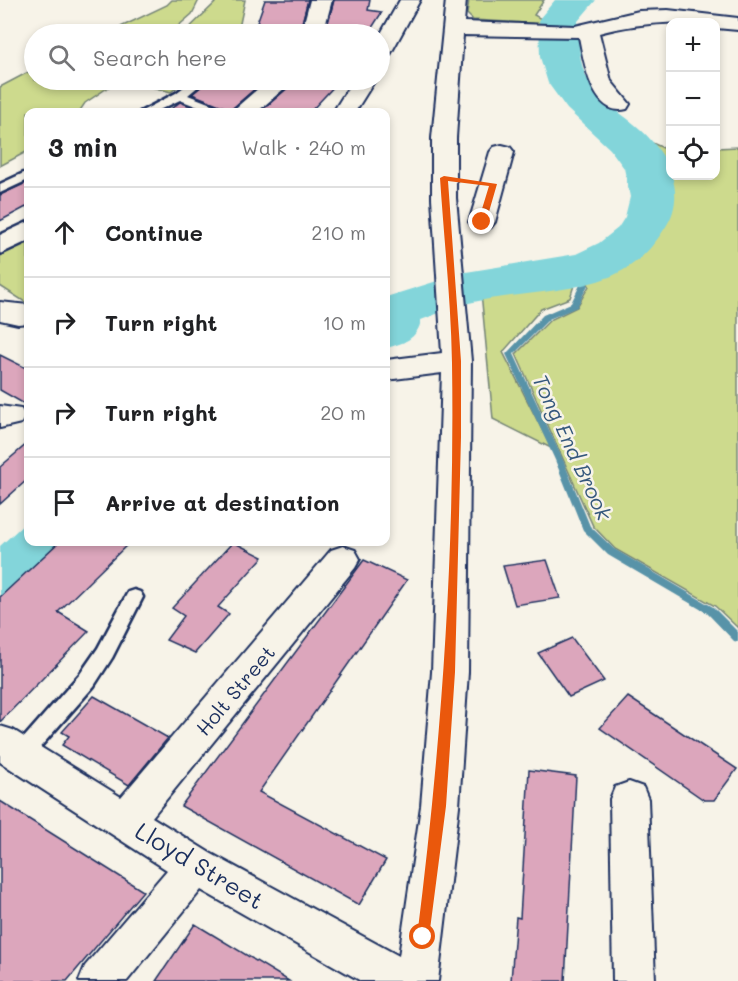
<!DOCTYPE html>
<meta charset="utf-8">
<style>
:root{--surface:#fff;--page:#f2f2f2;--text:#202124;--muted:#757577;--line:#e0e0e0}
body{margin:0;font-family:Mali,sans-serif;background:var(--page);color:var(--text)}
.controls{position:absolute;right:18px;top:18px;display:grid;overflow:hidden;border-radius:12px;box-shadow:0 3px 9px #0003}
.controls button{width:54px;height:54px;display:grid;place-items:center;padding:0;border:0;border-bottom:2px solid var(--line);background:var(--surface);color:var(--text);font:30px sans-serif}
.stop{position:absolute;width:18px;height:18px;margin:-14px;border:4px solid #ea580c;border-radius:50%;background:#fff}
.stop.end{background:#ea580c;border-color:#fff;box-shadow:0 2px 6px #0008}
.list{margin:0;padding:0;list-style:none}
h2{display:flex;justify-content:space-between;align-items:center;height:78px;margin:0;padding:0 24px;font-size:26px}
h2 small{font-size:20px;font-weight:400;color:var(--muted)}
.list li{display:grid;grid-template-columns:39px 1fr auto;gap:18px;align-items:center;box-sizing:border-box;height:90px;padding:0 24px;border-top:2px solid var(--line)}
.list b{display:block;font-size:22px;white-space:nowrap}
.list em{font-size:20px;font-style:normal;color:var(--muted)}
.icon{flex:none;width:33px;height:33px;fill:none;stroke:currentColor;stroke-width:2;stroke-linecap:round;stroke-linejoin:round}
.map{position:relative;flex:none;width:738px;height:981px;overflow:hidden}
.search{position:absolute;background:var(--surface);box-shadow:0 3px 9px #0003;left:24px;top:24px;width:366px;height:66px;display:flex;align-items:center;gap:15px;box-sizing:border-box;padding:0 21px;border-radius:33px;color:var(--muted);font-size:22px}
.panel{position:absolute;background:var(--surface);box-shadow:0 3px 9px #0003;left:24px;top:108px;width:366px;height:438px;border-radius:12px}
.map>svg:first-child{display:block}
.green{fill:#cdda8d;stroke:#748476;stroke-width:1.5}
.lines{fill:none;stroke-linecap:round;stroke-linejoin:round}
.stream{fill:#5993a8;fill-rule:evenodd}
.river{fill:#83d5da;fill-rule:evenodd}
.building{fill:#dca6bc;stroke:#1b2f5e;stroke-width:1.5}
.service-casing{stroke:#1b2f5e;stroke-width:5}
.minor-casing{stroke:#1b2f5e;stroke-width:4}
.primary-casing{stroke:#1b2f5e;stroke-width:5}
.service{fill:#f7f3e8;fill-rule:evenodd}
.minor{fill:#f7f3e8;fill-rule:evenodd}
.primary{fill:#f7f3e8;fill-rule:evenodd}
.route{fill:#ea580c}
.labels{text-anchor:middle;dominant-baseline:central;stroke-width:5;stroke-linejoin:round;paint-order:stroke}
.street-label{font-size:20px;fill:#1b2f5e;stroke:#f7f3e8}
.water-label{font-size:21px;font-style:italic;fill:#35587d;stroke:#f7f3e8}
.near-street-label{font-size:24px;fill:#1b2f5e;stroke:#f7f3e8}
</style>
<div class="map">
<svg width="738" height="981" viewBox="0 0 738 981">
<rect width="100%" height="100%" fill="#f7f3e8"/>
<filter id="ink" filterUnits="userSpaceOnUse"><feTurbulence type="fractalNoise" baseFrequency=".0167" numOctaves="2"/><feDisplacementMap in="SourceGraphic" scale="12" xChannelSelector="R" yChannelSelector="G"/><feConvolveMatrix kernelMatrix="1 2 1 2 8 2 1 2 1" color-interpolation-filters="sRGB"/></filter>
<g filter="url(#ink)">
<!-- green -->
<g class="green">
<path d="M172,0H199L192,14L169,34H106L167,5Z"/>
<path d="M214,0H245L239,28L232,34H183L215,3Z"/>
<path d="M469,0H544L534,15L545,21L544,24L473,20L467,14Z"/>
<path d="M34,69V80H119L85,103L79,112H28V151L0,166V87Z"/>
<path d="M130,80H186L171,92L128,81Z"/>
<path d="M637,136L670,151V176H716V148L738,147V628L715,606L615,549L593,526L516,354L550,320L577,307L589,286L585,275L633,252L665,206L663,183Z"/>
<path d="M28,240V304L0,286V256Z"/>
<path d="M564,278L576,279L570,298L541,309L503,352L551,448L493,419L481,292Z"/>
</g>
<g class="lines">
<!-- stream -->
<path class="stream" d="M575,268H581L588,285L577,307L549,319L514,354L563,460L590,526L614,549L713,607L738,632V642L734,641L707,613L608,555L583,530L555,460L506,354L543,315L571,303L580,285L574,270Z"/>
<!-- river -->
<g class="river">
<path d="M555,0H596L578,21C579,41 578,66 590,83C603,103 623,114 640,129C669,155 688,194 665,228C651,250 636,265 612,276C564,295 513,292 464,304C450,308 435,315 421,320C418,339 402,344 386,348V297L466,272L576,254L599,243L618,228L625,217L630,197L624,168L610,149L567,109L548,83L540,57L539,19Z"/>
<path d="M28,524V542H74L65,559L22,601L0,609V546L23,525Z"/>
</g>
</g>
<!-- building -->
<g class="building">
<path d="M265,0H308L299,34H253Z"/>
<path d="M334,0H370L368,10L382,12L368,34H325Z"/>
<path d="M209,80H265L229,112L225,107L192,94Z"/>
<path d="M296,80H340L310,112H260Z"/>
<path d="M180,102L206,112H167Z"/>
<path d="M28,182V206L0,221V195Z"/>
<path d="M0,355L28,369V406L0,390Z"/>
<path d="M28,443V479L0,504V467Z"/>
<path d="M59,542H130L58,612L89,631L0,722V597Z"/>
<path d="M233,542L263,557L218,607L229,614L195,653L166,640L184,616L172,608Z"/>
<path d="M364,560L407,580L259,792L386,860L359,905L181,806Z"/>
<path d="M547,560L560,598L515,605L503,566Z"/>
<path d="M572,638L604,681L569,697L538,653Z"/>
<path d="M94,696L168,738L129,785L62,745L69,736L62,732Z"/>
<path d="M628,697L737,769L714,800H704L600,728Z"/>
<path d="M529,770L576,776L565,981H511L516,917L520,918Z"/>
<path d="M0,801L143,891L67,981H0Z"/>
<path d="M195,924L289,981H156Z"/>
</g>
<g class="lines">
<defs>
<g id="service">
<path d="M193,80H206L188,95L224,109L226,112H211L180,100L155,112H140L176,93Z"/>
<path d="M28,171V180L0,193V184Z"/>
<path d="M134,590L140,592L143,597L112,658L94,686L28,761L21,764L14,761L11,755L14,749L80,674L98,648L128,592Z"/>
</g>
<g id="minor">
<path d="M400,0H420L391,53L388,58L380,59V35Z"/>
<path d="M446,0H466L464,22L575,26L639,11L668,10L738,18V30L716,28V22C672,22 642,22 599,33L611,81L630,104L627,109C592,118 584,61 579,37L463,35L456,138V198L471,361L468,672L459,806L438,981H361L201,890L127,981H79L85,966L167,870L0,762V726L13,730L121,797L331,550L343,546L355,550L360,559L355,568L152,817L210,853L399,956L421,806L432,672L442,373L386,380V360L442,353L432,198V138Z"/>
<path d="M353,80H375L355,112H333Z"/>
<path d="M502,145L510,147L514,152L495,222L491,227L482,230L473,227L469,222L490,152L494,147Z"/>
<path d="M0,302L28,305V323L18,324L0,320Z"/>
<path d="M0,406L21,409L25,416L21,423L0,428Z"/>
<path d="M629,782L643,787L648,799L655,981H613L610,799L615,787Z"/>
</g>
<g id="primary">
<path d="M310,0H332L323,34H301Z"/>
<path d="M268,80H294L257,112H231Z"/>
<path d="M28,222V241L0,254V235Z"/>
</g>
</defs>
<!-- service casing -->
<use href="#service" class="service-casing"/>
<!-- minor casing -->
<use href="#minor" class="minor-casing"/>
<!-- primary casing -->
<use href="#primary" class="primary-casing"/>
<!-- service -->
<use href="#service" class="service"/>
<!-- minor -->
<use href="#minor" class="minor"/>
<!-- primary -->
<use href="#primary" class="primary"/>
</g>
</g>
<!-- route -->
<path class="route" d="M444,176L497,184L486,222L482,225L478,222L489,186L448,181L461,361V437L455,672L446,806L429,937L423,944L417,937C441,747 455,555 452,363C451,302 444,239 440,178Z"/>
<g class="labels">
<!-- street labels -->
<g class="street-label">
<text transform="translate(235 690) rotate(-50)">Holt Street</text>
</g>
<!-- water labels -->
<g class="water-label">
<text transform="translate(573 447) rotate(65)">Tong End Brook</text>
</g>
<!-- near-street labels -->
<g class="near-street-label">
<text transform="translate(200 865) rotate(31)">Lloyd Street</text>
</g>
</g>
</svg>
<div class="controls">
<button>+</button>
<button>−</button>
<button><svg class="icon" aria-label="locate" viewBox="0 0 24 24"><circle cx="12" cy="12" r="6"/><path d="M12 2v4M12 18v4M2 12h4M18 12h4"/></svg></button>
</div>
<div class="stop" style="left:423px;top:937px"></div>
<div class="stop end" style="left:482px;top:222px"></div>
<div class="search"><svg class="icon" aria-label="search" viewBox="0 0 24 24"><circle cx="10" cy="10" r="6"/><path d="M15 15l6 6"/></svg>Search here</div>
<section class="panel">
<h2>3 min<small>Walk · 240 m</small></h2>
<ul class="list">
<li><svg class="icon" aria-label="ahead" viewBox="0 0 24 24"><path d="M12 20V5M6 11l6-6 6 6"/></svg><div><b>Continue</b></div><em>210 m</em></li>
<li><svg class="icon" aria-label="right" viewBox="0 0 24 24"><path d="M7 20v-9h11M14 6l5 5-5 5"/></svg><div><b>Turn right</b></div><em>10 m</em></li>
<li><svg class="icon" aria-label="right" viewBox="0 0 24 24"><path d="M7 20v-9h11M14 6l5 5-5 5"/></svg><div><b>Turn right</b></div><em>20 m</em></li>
<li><svg class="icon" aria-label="arrive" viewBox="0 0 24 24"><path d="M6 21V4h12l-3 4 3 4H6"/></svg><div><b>Arrive at destination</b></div></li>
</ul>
</section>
</div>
